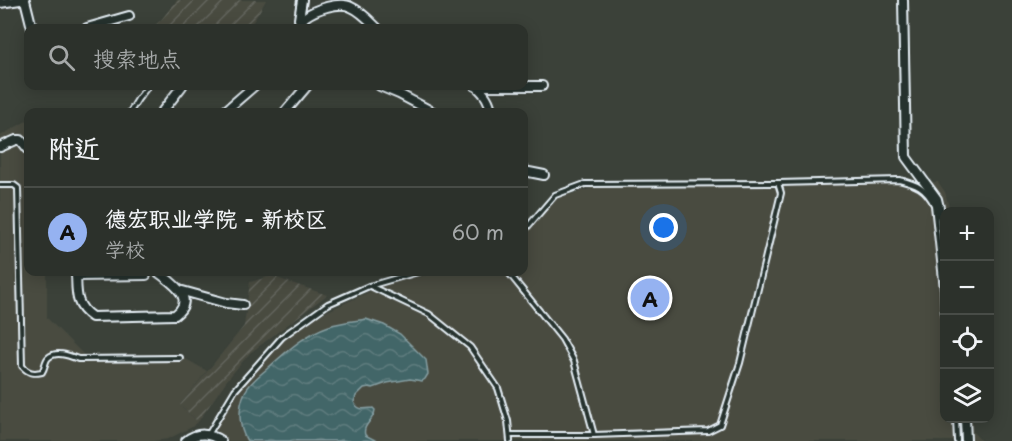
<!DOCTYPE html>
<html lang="zh">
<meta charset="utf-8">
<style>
:root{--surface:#2c312b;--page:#383d37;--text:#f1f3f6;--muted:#a6a9a9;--line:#484c47;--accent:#95b2f1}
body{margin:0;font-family:"Playpen Sans","LXGW WenKai TC",sans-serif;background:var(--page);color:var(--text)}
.controls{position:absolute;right:18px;bottom:18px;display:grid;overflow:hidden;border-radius:12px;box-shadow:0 3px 15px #0003}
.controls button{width:54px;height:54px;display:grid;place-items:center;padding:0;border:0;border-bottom:2px solid var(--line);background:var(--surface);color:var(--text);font:30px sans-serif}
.you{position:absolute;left:664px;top:228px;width:21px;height:21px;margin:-15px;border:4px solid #fff;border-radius:50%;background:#1a73e8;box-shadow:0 0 0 9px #1a73e833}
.badge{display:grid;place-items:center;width:39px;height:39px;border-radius:50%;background:var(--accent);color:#111;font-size:20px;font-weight:700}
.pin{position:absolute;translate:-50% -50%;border:3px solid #fff;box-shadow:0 2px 6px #0006}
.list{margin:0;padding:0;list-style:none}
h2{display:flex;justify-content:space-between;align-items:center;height:78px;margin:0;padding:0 24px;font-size:26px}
h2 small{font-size:20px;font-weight:400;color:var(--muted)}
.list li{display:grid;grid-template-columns:39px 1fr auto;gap:18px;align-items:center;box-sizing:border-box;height:90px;padding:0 24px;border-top:2px solid var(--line)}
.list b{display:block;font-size:22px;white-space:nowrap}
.list p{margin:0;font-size:20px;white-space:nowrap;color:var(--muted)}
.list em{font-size:20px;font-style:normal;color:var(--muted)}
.icon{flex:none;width:33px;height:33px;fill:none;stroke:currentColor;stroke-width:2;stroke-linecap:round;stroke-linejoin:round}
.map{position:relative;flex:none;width:1012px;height:441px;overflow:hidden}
.search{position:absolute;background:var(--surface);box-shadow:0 3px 15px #0003;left:24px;top:24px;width:504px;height:66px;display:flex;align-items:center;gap:15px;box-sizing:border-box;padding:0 21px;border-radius:12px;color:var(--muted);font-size:22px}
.panel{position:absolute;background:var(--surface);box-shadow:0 3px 15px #0003;left:24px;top:108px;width:504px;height:168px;border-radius:12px}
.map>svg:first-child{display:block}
.built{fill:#494b41}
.industrial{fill:url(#industrial-furrows)}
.water{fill:url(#water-waves);stroke:#859ea2;stroke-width:1.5}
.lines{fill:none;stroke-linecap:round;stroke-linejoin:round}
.lane-casing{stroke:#e8f1f8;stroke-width:8}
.street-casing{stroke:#e8f1f8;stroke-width:12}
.lane{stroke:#26332d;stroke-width:4}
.street{stroke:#26332d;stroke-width:8}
</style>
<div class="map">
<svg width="1012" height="441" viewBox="0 0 1012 441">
<defs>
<pattern id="industrial-furrows" width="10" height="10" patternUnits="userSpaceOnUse" patternTransform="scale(1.5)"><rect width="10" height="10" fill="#494b41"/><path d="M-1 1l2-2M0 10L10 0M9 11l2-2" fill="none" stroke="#63655d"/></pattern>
<pattern id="water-waves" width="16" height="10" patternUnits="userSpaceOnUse" patternTransform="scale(1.5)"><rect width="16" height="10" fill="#436668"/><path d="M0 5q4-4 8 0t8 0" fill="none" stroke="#5e7c7e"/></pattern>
</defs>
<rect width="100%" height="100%" fill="#3b4139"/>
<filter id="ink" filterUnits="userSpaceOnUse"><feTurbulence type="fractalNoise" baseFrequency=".0167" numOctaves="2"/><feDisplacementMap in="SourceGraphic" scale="12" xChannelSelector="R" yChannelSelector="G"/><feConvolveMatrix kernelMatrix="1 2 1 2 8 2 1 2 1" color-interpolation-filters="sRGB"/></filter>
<g filter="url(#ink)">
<!-- built -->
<g class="built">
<path d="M28,120V272H47V318L87,358L186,359L207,371L180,405L198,422L192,427L168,439L153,441H0V136Z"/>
<path d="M938,182L945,192L950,211L944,212V418L972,419L973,432L981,441H224L214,427L213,423L215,417L239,380L263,354L292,331L319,315L391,282L442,272H524V235L555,199L592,188L740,187Z"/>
</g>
<!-- industrial -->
<g class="industrial">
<path d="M177,0H266L255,19L247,28H152L161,20Z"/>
<path d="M271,276L327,295L250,353L227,380L198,422L180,405L244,326L250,282Z"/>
</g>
<!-- water -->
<path class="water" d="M366,319L384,325L400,334L426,360L428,374L425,379L422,381L410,379L387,383L373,388L369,387L364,388L356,396L354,402C358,411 364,409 373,408L375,410C374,421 362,424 365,435L375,440L371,441H247C238,426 238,407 245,392C250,382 260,375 268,368C286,352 305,334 329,326C341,322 354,321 366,319Z"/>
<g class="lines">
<defs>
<g id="lane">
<path d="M130,112L138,99L148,86"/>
<path d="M0,185H14L18,188L22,366C28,373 33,374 42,372C45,368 45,361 48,358C56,350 70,356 78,359L180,358"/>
<path d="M524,231L555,195L585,184L778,183L899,180C916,184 926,188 934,205L943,289L944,313"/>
<path d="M508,272L562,339L574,361L594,435"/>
<path d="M370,286L429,314L470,347L498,388L508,421L510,441"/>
<path d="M956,418L957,441"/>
<path d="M208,435L235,390L282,337L328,304L369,286L418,272"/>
<path d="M510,435H594L708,431L720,425L740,363L781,193L778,183"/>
</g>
<g id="street">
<path d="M25,0L32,28"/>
<path d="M903,0L906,157L937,199L944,229"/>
<path d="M0,3L20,0"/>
<path d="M300,24L299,19L302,0"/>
<path d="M87,28L129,16"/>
<path d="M297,28C300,25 302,20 305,17C315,9 340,1 351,7C361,11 370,21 377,28"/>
<path d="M380,86L399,94L433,112"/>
<path d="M475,86H542"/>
<path d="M476,86C485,94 490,101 491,112"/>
<path d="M162,112L182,86"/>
<path d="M224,112L254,86"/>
<path d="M285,112L307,86"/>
<path d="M0,147L16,140H21L28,149"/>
<path d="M524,171L544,175"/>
<path d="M76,272C77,291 74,305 92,317L175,315C197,298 172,283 158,272"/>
<path d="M76,276L146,275"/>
<path d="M179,290L226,303L243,305"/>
<path d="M965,418L966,441"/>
<path d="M186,441C197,432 210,433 221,441"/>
</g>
</defs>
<!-- lane casing -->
<use href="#lane" class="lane-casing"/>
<!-- street casing -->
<use href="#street" class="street-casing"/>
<!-- lane -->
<use href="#lane" class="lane"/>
<!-- street -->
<use href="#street" class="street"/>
</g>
</g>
</svg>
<div class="controls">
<button>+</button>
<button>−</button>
<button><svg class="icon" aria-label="locate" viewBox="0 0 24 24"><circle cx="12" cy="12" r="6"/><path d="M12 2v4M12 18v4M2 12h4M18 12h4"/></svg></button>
<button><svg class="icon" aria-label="layers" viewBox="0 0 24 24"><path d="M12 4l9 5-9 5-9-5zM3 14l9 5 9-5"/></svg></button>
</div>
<div class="you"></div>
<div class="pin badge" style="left:650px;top:298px">A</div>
<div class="search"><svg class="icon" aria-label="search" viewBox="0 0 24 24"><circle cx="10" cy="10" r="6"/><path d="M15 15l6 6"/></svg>搜索地点</div>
<section class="panel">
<h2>附近<small></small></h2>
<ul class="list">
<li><span class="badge">A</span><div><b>德宏职业学院 - 新校区</b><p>学校</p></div><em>60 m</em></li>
</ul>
</section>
</div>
